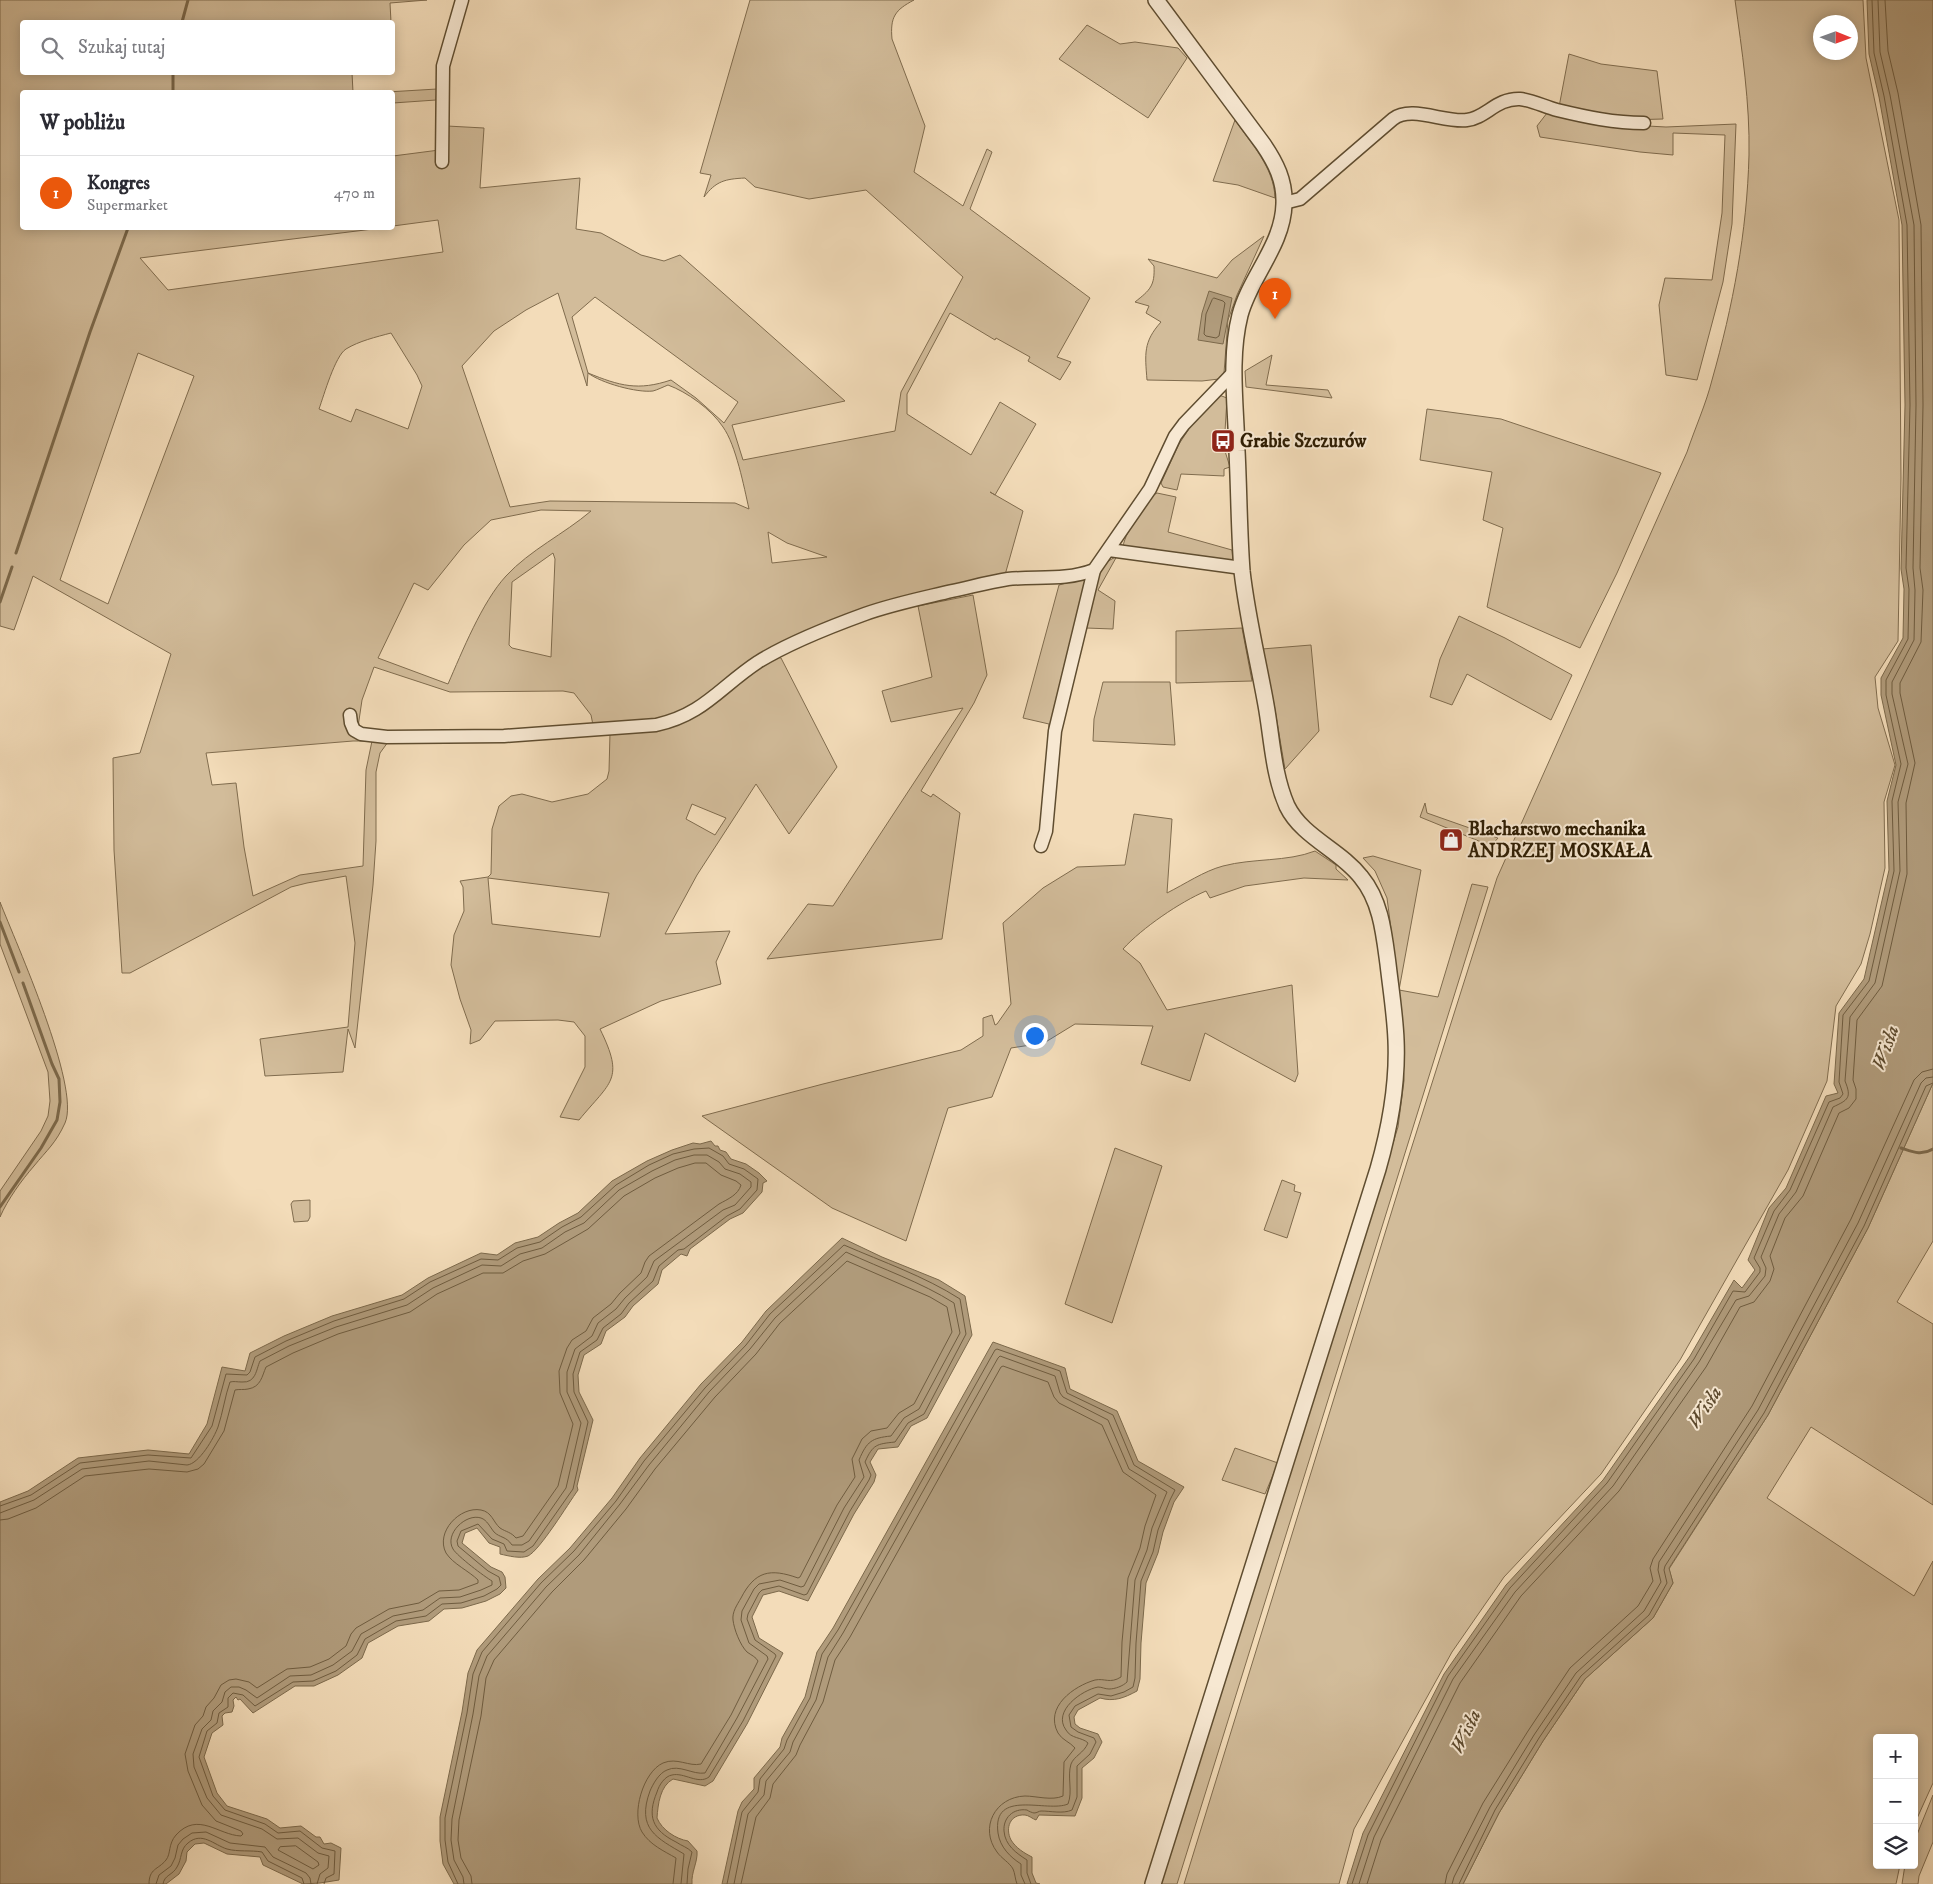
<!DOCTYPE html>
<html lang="pl">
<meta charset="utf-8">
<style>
:root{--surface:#fff;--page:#f2f2f3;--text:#2b2b33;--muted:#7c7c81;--line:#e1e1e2;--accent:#ea580c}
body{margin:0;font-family:"IM FELL DW Pica",serif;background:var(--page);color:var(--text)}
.controls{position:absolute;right:15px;bottom:15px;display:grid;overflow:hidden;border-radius:5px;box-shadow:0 2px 12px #0003}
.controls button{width:45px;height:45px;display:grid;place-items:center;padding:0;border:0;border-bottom:1px solid var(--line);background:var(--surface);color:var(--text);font:25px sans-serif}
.compass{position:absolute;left:1813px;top:15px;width:45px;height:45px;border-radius:50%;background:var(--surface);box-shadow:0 2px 12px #0003;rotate:91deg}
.you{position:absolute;left:1034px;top:1035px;width:18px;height:18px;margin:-12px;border:4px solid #fff;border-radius:50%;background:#1a73e8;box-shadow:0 0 0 8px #1a73e833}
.badge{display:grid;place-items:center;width:32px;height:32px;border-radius:50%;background:var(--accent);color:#fff;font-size:16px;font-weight:700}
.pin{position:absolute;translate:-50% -41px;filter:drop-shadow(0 1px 2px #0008)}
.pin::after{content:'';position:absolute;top:26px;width:18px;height:15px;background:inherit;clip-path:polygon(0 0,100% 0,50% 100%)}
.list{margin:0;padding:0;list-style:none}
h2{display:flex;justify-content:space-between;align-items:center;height:65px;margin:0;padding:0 20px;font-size:21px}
h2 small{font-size:16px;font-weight:400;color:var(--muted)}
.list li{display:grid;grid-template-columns:32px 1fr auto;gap:15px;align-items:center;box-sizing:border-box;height:75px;padding:0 20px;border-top:1px solid var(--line)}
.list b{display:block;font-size:19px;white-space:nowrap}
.list p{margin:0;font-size:16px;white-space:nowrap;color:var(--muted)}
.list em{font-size:16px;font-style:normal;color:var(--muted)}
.icon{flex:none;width:28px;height:28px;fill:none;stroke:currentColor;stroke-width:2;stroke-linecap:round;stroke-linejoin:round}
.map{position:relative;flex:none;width:1933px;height:1884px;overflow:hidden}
.search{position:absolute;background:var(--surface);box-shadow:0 2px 12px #0003;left:20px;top:20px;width:375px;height:55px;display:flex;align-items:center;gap:12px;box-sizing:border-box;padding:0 18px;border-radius:5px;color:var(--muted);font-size:19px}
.panel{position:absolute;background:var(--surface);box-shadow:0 2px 12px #0003;left:20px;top:90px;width:375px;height:140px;border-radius:5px}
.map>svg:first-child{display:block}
.green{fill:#d2bc9a;stroke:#806c4e;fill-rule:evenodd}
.water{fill:#b09b7b;stroke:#7c694b}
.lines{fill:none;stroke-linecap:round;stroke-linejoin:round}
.shore{stroke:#6f5c3f;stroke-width:1}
.stream{stroke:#7c694b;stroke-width:3}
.minor-casing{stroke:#5f4d30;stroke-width:15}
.tertiary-casing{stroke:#5f4d30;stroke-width:18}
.minor{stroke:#f7e8d2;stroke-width:12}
.tertiary{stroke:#f7e8d2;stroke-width:15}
.labels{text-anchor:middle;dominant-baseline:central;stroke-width:4;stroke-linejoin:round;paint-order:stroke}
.poi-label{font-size:19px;font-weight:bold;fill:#2e1d03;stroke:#f7e8d2;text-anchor:start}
.water-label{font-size:20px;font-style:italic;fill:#5c492d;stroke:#f7e8d2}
</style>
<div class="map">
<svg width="1933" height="1884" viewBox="0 0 1933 1884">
<rect width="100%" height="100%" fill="#f3dcb9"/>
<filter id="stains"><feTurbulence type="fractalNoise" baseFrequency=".004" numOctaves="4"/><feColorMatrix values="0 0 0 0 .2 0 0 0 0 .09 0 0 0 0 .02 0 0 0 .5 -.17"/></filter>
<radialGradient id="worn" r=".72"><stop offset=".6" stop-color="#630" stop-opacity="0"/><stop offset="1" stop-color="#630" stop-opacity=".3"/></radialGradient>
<!-- green -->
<g class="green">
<path d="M0,0H427L390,3L391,22H22V72L352,73L353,92H22V228H381L140,258L168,290L443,252L438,220L393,226V156L447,149V126L484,128L480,188L580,178L576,229L601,233L641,255L664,261L680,255L845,401L732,425L743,460L895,431L901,392L963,277L866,190L809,199L755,187L745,178C725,179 716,181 704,197L711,175L700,173L750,0H914C895,10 890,17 892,39L925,126L914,172L963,206L987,149L992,152L970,209L1090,298L1057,357L1071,362L1060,380L1028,361L1030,357L996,338L995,340L950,313L907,394V414L971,455L1000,402L1036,424L995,495L990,492L1023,511L1005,575L904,597L720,684L686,710L669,719L593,725L591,715L574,693L563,691L450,692L374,667L362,700L358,727L388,742L380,753L376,772V841L373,885L355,1048L348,1029L343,1072L265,1076L260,1039L348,1027L355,943L346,876L307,883L291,887L130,973H122L114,850L113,758L140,753L171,654L33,576L14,630L0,626ZM558,293L587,386L588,373C601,383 637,393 653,391C657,390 663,387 668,385C687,392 711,409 723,427C736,445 744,487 749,509L735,503L550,501L510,507L462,366L494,331L526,310ZM595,297L738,402L724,423L696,398L671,380C638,391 620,386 588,373L572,317ZM391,333L417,375L422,386L408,429L356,409L351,422L319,409C324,395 335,356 346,349C359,341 376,337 391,333ZM138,353L194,376L108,604L60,580ZM541,510L591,511C564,534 530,550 506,576C482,602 462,652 448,684L378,658L414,583L428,590L464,545L491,520ZM768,532L787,543L827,557L772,563ZM553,553L555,559L551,657L512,648L509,645L512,582ZM353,741H372L366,770L363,866L300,875L253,896L244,847L236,783L212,785L206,753Z"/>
<path d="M1735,0H1863L1866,58L1899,220L1901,478L1898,641L1875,677L1878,708L1895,765L1884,802L1885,868L1870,934L1861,964L1836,1006L1827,1081L1788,1170L1680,1360L1601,1474L1504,1577L1452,1652L1354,1829L1339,1884H1184L1407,1162L1497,878L1687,452C1695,428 1706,404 1712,380C1733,306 1747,232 1749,155C1750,103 1742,51 1735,0ZM1820,22H1850V52H1820Z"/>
<path d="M1087,25L1120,44L1135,42L1178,48L1187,58L1148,118L1059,59Z"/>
<path d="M1569,54L1601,64L1657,71L1663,119L1626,120L1559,107Z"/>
<path d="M437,89L436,100L393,103L392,92H387Z"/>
<path d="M1547,113L1611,124L1666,127L1736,124L1732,224L1723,282L1697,380L1666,375L1659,305L1665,278L1712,280L1722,213L1725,135L1673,133V155L1640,152L1540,137L1537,126Z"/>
<path d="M1235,120C1251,144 1274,167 1275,198L1238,185L1213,181Z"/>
<path d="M1264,236L1237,295L1228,320L1224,373L1219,379L1202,381L1147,380C1145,354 1143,342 1161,322L1146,313L1149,306L1135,302C1150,290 1155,286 1154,266L1148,259L1217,278L1232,260Z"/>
<path d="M1272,355L1266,385L1328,390L1332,398L1246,387L1245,371Z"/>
<path d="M1219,395L1227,398L1224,448L1230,467L1224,469V476L1181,474L1177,490L1163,487L1161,483L1179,444L1198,415Z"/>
<path d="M1427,409L1501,419L1661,473L1617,573L1580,648L1487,607L1503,528L1483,520L1492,472L1420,460Z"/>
<path d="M1157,493L1176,497L1168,532L1232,550L1233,562L1123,546C1126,532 1144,499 1157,493Z"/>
<path d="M1117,556L1098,590L1115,601L1113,629L1086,628L1096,578L1105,563Z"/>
<path d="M1081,579L1085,581L1046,766L1049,724L1023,718L1059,585Z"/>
<path d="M973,595L987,675L974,703L921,791L931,797L933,794L960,813L942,939L767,959L808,904L833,906L963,708L891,722L882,691L932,677L918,606Z"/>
<path d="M1459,616L1505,638L1572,675L1551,720L1467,674L1452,705L1430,697L1440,659Z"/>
<path d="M1242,628L1252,681L1176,683V631Z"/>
<path d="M1311,645L1319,731L1285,769L1274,704L1262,649Z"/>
<path d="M774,656L781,658L837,767L789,834L756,784L697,875L665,934L730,931L716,962L721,984L661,1001L600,1029C625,1080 611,1081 579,1120L560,1117L585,1067V1036L574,1022L558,1020L495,1021L480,1040L470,1044L471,1030L460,999L451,965L454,935L464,911L463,887L460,881L488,877L491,874L492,829L499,806L511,796L522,794L552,802L588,794L607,779L609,771L610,733L649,732ZM692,804L726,818L715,835L686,819ZM488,878L609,893L600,937L492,924Z"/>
<path d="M1103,682H1170L1175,745L1093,741L1094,719Z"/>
<path d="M1425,803L1427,813L1498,838L1491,846L1420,817Z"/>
<path d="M1134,814L1172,819L1167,893C1185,884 1204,871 1223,866C1253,858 1287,862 1315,851L1336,865V869L1348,880L1304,878L1245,886L1210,898L1206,891C1180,902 1142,928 1123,949L1140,963L1167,1010L1292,985L1298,1074L1295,1082L1205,1033L1190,1081L1141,1064L1153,1026L1075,1024L1044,1043L1011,1048L992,1097L948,1108L906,1241L832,1208L702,1116L823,1084L961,1050L983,1036V1018L992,1015L995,1025L997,1024L1011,1004L1003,923L1043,888L1077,867L1125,865Z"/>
<path d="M1373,856L1421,870L1399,990L1438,997L1472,884L1488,887L1177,1884H1160L1283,1497L1398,1127L1404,1081L1399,990L1387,898L1375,871L1363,858Z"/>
<path d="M0,902C16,943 81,1087 65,1123C56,1143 47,1150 34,1166C21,1181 8,1199 0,1217V1191L41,1131L48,1116L50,1101L48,1072L0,944Z"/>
<path d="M1933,1083V1241L1897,1302L1933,1324V1505L1811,1427L1767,1498L1914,1596L1933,1561V1783L1914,1825V1738H1877V1865H1900L1896,1884H1463L1499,1813L1543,1741L1585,1679L1653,1618L1673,1583L1669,1569L1768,1415L1868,1228Z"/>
<path d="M1115,1148L1162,1166L1112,1323L1065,1304Z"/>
<path d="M1282,1180L1295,1185L1294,1191L1301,1193L1287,1238L1264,1230Z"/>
<path d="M310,1200V1217L308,1221L294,1222L291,1204L293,1201Z"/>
<path d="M1235,1448L1278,1463L1265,1494L1222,1480Z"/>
<path d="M1933,1795V1842L1919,1876L1918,1884H1902L1905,1865H1914V1842Z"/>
</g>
<!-- water -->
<g class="water">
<path d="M1867,0H1933V1083L1868,1228L1768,1415L1669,1568L1673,1583L1653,1618L1585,1679L1543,1741L1499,1813L1463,1884H1347L1363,1833L1444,1674L1506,1585L1603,1480L1690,1356L1734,1280L1742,1288L1755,1270L1748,1260L1769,1208L1786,1188L1826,1096L1838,1093L1834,1084L1839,1013L1864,979L1889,870L1887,801L1896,765L1881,695V678L1903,638L1904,589L1901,569L1905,405L1902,225L1879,97L1869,54Z"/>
<path d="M1209,291L1232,298L1223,344L1198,340L1202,313Z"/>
<path d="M711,1141L715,1146H718L720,1150L726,1152L731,1159L746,1164L759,1173L767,1181L763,1183L762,1192L743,1213L730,1219L690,1249L687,1256L681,1254L662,1270L658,1284L633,1306L625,1317L606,1331L601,1344L584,1355L578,1375L579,1392L593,1420L577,1486L578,1490C568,1504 540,1550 528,1556C520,1559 509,1556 500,1554V1547L489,1543L477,1528L465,1533L462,1543L491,1567L502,1572L505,1577L506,1588L500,1594L486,1601L462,1608L444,1609L429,1621L398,1626L368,1643L362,1658L338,1675L314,1686H295L253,1713L240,1699L238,1700L236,1697L233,1700L234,1706L232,1712L225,1713L222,1716L223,1725L212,1733L204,1757L217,1793L227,1806L267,1819L280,1828L301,1826L316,1837H320L324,1844L331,1843L341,1848L339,1880L320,1883L303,1884L263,1865L260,1857L227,1854L204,1843L195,1844L187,1852L186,1861L179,1874L166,1884H0V1502L28,1491L78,1458L148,1450L189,1454L207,1424L222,1367L245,1371L250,1353L284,1336L332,1316L402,1295L428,1278L481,1253L497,1255L515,1243L538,1237L559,1223L578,1213L612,1181L647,1161L672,1150L693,1143L700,1144Z"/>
<path d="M842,1238L882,1257L939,1280L965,1296L972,1335L927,1418L911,1426L898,1447L878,1449L870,1462L876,1475L874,1482L854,1514L808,1601L779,1591L763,1595L752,1617L759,1638L783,1653L747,1724L713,1781L705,1786L673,1779C660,1786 658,1804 657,1818C662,1830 676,1839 688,1841L697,1851C698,1862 691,1872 692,1884H454L443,1864L440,1841V1817L462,1712L468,1673L477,1650L538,1579L570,1548L612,1498L640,1458L701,1384L742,1342L766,1311Z"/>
<path d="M993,1342L1065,1368L1070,1389L1117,1411L1138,1461L1184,1487L1174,1502L1163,1532L1158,1553L1146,1583L1141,1643L1140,1679L1137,1691C1124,1698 1114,1702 1100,1698L1078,1710L1074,1717L1075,1724L1080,1728L1098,1734L1102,1742L1094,1758L1082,1768V1798L1075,1816L1039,1815L1036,1820C1033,1819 1028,1815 1025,1815C1010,1814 1005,1828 1011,1840C1016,1848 1024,1853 1032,1857V1873L1036,1883L1040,1884H722L738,1811L742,1802L754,1789V1778L780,1747L782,1738L805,1697L817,1652L833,1628Z"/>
</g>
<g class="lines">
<!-- shore -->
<g class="shore">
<path d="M1214,298L1223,301L1225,303L1219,336L1216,338L1206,336L1204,334L1206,314L1212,300Z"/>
<path d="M0,1506L31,1495L80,1463L148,1455L191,1458L212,1426L226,1374L247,1375L250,1372L255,1357L286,1341L334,1321L404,1299L430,1282L481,1259L498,1260L517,1248L540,1242L562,1227L581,1217L616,1185L649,1165L673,1154L694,1149L709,1148L723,1156L729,1164L744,1169L758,1179L757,1190L740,1209L727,1216L684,1249L678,1250L659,1266L653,1281L629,1303L621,1314L603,1328L597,1340L580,1352L573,1374L574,1392L588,1422L573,1489L533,1546L524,1552L507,1551L504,1544L492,1539L478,1524L461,1531L457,1541L458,1546L488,1571L499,1577L501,1585L497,1589L484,1596L461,1603L442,1604L426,1616L396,1621L365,1639L357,1655L336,1671L313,1681L293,1682L255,1706L243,1695L233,1693L228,1698V1707L219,1713L217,1723L207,1731L199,1757L213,1796L225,1810L265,1824L278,1833L300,1831L322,1848L335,1851L334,1874L326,1878L324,1884"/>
<path d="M0,1513L34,1500L82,1469L149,1461L187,1465C199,1464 214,1438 218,1427C223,1412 225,1396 230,1382C234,1381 237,1382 242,1382C256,1383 256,1370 260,1361L289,1346L336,1327L407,1305L433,1288L482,1265L501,1266L520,1254L542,1248L565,1232L584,1223L619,1190L652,1171L675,1160L694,1155H707L719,1162L725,1169L740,1174L751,1182V1187L735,1205L723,1210L654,1261L647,1277L625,1298L616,1309L598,1323L592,1336L575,1349L567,1372V1392L581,1423L566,1488L529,1541L522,1545H512C506,1536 500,1538 494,1532C490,1527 487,1520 481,1518C466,1513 444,1534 453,1549C457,1556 485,1577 492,1581V1585L481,1590L460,1597L440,1598L423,1610L393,1616L361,1634L352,1651L333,1665L311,1675L290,1676L257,1698L246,1690L239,1687H231L225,1692L222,1702L213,1711L211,1720L202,1729L193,1754L194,1767L207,1798L221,1815L262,1829L277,1839L298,1838L318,1853L329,1856L328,1868L320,1874L317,1884"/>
<path d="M0,1520L8,1519L36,1508L85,1476L149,1469L187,1472L198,1469L204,1464L224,1431L235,1390C239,1389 244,1390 248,1389C261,1387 262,1376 266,1367L293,1353L338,1334L410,1312L437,1294L483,1273H503L523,1261L545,1254L588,1229L624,1196L655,1178L678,1168L695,1163H706L721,1175L736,1181L741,1185C738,1195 728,1199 719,1204L649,1256L645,1262L641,1273L620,1293L611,1304L593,1318L586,1331L572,1340L567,1348L559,1371L560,1393L573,1424L558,1486L523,1536L516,1538C511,1532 506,1532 500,1528C493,1522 492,1512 481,1510C460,1506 435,1532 446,1553C453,1564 469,1571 478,1580V1583L459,1590L439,1591L419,1603L389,1609L356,1628L351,1634L346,1646L329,1659L310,1667L287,1669L257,1688L249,1682L236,1679L229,1680L221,1685L214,1698L206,1707L203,1716L195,1725L185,1754L188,1771L202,1805L216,1821L241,1831L243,1834L241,1836C218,1835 198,1811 176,1835C168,1844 171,1854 166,1860C158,1870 149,1868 149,1884"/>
<path d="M296,1846L318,1862L319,1865L313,1869L278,1850L280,1847Z"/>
<path d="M156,1884L159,1875L171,1866L175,1858L178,1845L183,1839L192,1833L206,1832L230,1843L265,1847L273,1857L306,1873L310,1878L311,1884"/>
<path d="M163,1884C164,1875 173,1875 177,1867C182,1859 180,1849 188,1843C202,1831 214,1845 227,1849C238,1852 251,1850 262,1852L268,1861L302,1878L304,1884"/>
<path d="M458,1884L448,1862L445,1840V1818L467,1713L473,1674L482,1652L541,1583L574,1551L616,1501L644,1461L705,1388L746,1345L770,1314L844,1245C883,1262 924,1276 960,1299L966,1334L924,1414L908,1423L895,1442C877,1444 873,1444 865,1462L871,1475L869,1480L850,1511L807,1594L804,1595L779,1586L762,1590L759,1593L748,1614L747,1619L755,1640L775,1654L776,1656L743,1721L709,1777C698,1785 684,1772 672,1775C665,1776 659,1785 657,1792C647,1816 652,1830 676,1842C682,1846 687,1847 692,1852L688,1869L687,1884"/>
<path d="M464,1884L463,1877L454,1860L451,1840L452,1819L473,1714L479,1676L487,1656L546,1587L579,1555L620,1504L649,1465L709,1392L750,1349L775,1318L846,1252C882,1269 921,1282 954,1303L960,1333L919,1409L904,1418L891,1436C872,1438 867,1441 859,1460L864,1477L844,1508L804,1586L801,1587L780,1580L759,1584L754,1589L742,1611L741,1620L749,1643L767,1656L768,1659L737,1718L705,1773C693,1775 679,1764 667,1770C659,1773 653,1784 650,1791C636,1829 657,1838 684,1854L681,1884"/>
<path d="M472,1884L471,1876L461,1858L458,1840L459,1820L481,1716L486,1678L494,1660L552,1592L584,1560L626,1509L655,1469L715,1397L756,1354L780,1323L847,1261L930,1297L947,1307L952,1332L914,1404L899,1413L887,1428L871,1431L862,1439L852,1459L855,1477L837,1505L800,1577L798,1578C770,1568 755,1571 741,1598C737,1605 732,1612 733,1620C734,1629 740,1645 747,1652C751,1655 756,1657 758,1661L731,1715L701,1764C689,1767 677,1757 663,1763C643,1772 631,1814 642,1832C650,1845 664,1851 676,1858L673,1884"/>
<path d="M727,1884L742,1812L758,1792L760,1779L784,1749L787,1740L810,1698L822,1654L838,1630L995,1350L997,1349L1060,1371L1067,1393L1113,1415L1134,1465L1175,1490L1170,1500L1158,1530L1153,1552L1141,1581L1136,1643L1135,1678L1133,1687L1124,1692L1111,1696L1098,1694L1075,1706L1069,1715L1071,1727L1078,1732L1094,1738L1096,1742L1090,1754L1077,1766V1797L1072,1810C1063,1814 1051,1811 1041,1811C1039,1811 1037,1813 1034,1813C1033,1813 1028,1811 1027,1810C1013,1808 1003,1818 1004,1831C1005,1845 1016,1853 1027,1860V1873L1031,1884"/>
<path d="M734,1884L748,1814L764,1795L766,1781L790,1752L793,1742L816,1700L828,1657L843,1633L998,1358L1000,1356L1055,1376L1060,1393L1063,1397L1108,1420L1129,1469L1167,1492L1152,1528L1147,1550L1135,1580L1127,1682C1123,1686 1115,1689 1109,1689C1105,1689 1102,1687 1098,1687C1082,1690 1052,1711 1066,1730C1071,1739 1082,1737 1088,1743C1084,1753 1074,1756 1071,1764C1067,1777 1073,1791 1068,1804C1047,1813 992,1788 998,1833C1000,1847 1010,1857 1021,1864V1875L1025,1884"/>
<path d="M741,1884L756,1817L770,1798L773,1784L796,1755L800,1745L823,1702L835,1660L850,1637L1001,1367L1003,1366L1048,1382L1054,1397L1059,1403L1102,1425L1123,1472L1156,1495L1145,1526L1140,1548L1128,1578L1122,1642L1121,1677C1110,1684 1105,1678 1095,1680C1074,1686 1044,1707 1058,1733C1062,1740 1070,1742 1075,1748L1064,1762L1063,1796C1052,1801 1036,1796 1025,1796C995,1797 979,1828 997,1852C1001,1858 1010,1863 1013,1869C1015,1873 1015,1879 1017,1884"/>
<path d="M1352,1884L1368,1835L1448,1676L1510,1588L1607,1483L1694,1359L1733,1291L1745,1292L1760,1272V1268L1754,1258L1774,1211L1790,1190L1829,1102L1840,1098L1843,1094L1839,1082L1843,1015L1869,981L1894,871L1892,801L1901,764L1886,695V680L1908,639L1909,589L1906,568L1910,405L1907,225L1884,96L1874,53L1872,0"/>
<path d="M1359,1884L1374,1837L1453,1679L1515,1592L1613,1486L1699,1362L1736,1300L1749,1296L1765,1276L1766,1268L1761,1257L1779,1214L1796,1192L1833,1107C1848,1100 1852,1098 1845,1081L1850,1017L1875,983L1900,871L1898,802L1908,764L1892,694V682L1914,640L1915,590L1913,568L1916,405L1914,225L1890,95L1880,52L1878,0"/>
<path d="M1367,1884L1381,1840L1460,1683L1521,1596L1619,1491L1706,1367L1740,1307L1754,1302L1770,1281L1774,1269L1770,1256L1785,1218L1803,1196L1839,1113L1849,1108L1856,1099V1089L1853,1080L1857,1020L1882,986L1907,874L1906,803L1915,763L1900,693V683L1921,642L1923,590L1920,568L1923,405L1921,225L1898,93L1888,51L1885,0"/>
<path d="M1445,1884L1447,1874L1483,1803L1528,1731L1570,1668L1638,1606L1653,1581L1650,1568L1653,1559L1752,1406L1851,1219L1914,1080L1922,1072L1933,1069"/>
<path d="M1452,1884L1454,1877L1490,1807L1534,1735L1576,1673L1644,1611L1661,1582L1658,1570L1659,1562L1758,1410L1858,1223L1921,1083L1926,1078L1933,1077"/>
<path d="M1459,1884L1495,1810L1539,1738L1581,1676L1649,1615L1667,1583L1664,1570L1665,1566L1764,1413L1864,1226L1926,1086L1933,1083"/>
</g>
<!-- stream -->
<g class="stream">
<path d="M182,22L188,0"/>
<path d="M173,92V72"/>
<path d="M16,553L90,332L128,228"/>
<path d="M0,602L12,567"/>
<path d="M0,922L19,972"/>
<path d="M1901,1148C1913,1152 1921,1156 1933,1149"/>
<path d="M0,1207L41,1148L57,1120L60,1102L59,1079L52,1064L23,983"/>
</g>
<defs>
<g id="minor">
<path d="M442,162L443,66L462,0"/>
<path d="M1284,203L1300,199L1393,119C1411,105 1445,123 1467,120C1486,118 1496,98 1520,99C1532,100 1545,107 1557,110C1586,117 1614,123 1644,123"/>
<path d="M1109,550L1242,568"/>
<path d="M350,715L351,723L354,730L361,734L387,737L504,736L656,725C703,715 720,687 758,662C787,644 832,626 865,614C893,604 923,598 952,591C971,587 989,582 1008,579C1037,576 1065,581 1094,570L1150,489L1175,436L1184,424L1234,372"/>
<path d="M1041,846L1046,831L1055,731L1094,570"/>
</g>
<path id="tertiary" d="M1153,1884L1378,1169C1390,1127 1398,1085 1396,1040C1395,1015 1391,990 1388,964C1384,934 1381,901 1361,877C1340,850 1302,837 1287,806C1273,774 1272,738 1266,705C1258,660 1247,616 1242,571C1239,531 1239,491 1237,451C1236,406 1229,359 1240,315C1250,277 1283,245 1284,204C1285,181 1276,163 1263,144L1156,0"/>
</defs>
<!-- minor casing -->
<use href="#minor" class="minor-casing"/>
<!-- tertiary casing -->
<use href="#tertiary" class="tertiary-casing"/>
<!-- minor -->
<use href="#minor" class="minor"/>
<!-- tertiary -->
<use href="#tertiary" class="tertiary"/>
</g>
<!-- icons -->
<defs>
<symbol id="bus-square" viewBox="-11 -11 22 22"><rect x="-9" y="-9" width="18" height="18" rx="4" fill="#8f2418" stroke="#f7e8d2"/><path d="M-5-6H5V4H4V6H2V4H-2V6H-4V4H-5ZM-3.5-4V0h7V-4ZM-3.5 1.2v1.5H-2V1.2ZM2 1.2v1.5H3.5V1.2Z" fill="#fff"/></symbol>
<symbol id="shop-square" viewBox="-11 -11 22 22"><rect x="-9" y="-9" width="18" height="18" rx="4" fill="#8f2418" stroke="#f7e8d2"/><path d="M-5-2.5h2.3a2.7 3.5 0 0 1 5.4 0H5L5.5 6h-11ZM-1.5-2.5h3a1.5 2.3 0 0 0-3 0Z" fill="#fff"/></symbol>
</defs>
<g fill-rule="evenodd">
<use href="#bus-square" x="1209" y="427" width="28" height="28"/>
<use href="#shop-square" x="1437" y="826" width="28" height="28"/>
</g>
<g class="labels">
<!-- poi labels -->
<g class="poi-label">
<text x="1240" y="441">Grabie Szczurów</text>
<text x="1468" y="829">Blacharstwo mechanika<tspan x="1468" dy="22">ANDRZEJ MOSKAŁA</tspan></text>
</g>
<!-- water labels -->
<g class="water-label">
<text transform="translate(1886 1048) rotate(-70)">Wisła</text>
<text transform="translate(1705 1408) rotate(-56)">Wisła</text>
<text transform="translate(1466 1732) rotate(-64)">Wisła</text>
</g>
</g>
<rect width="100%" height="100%" filter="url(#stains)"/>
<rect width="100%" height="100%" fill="url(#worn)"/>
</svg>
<div class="controls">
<button>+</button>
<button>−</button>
<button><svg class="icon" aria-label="layers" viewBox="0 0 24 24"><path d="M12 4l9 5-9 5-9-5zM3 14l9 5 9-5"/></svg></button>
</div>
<svg class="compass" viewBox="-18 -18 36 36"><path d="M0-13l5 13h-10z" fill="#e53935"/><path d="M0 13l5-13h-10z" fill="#7c7c81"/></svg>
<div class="you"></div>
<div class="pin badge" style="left:1275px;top:319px">1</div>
<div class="search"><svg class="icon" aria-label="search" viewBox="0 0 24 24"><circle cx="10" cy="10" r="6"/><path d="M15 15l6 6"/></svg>Szukaj tutaj</div>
<section class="panel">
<h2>W pobliżu<small></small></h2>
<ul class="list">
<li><span class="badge">1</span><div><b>Kongres</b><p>Supermarket</p></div><em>470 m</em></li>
</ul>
</section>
</div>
